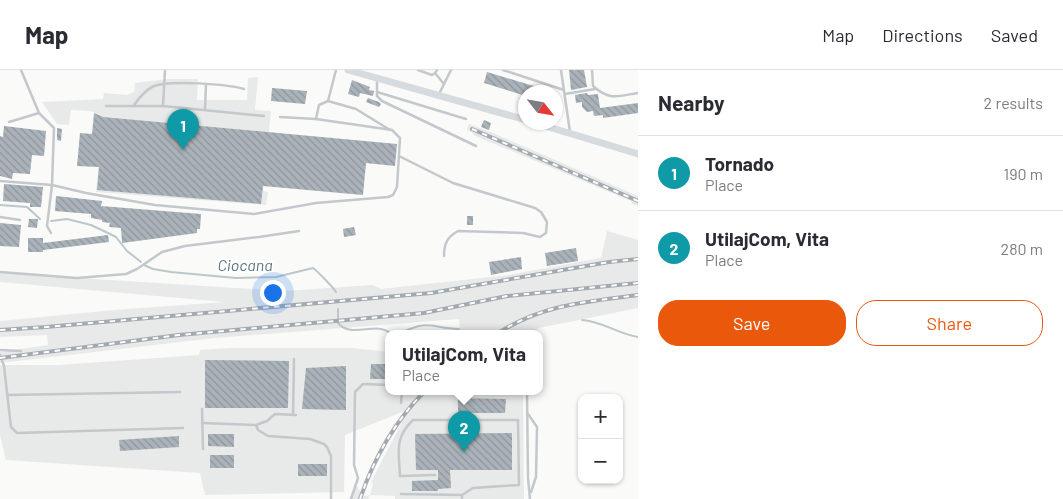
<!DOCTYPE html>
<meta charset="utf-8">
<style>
:root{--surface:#fff;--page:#f2f2f3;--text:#2b2b33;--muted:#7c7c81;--line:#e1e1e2;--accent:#ea580c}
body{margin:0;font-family:Barlow,sans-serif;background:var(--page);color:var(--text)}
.controls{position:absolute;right:15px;bottom:15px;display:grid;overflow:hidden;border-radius:10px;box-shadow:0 1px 4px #0004}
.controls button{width:45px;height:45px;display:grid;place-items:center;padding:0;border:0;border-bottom:1px solid var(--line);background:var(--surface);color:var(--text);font:25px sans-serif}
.compass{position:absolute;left:518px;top:15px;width:45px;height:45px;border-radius:50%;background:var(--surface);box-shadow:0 1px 4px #0004;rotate:121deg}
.you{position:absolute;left:272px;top:222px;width:18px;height:18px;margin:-12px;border:4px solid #fff;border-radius:50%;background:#1a73e8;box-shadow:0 0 0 8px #1a73e833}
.badge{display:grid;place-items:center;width:32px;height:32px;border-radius:50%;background:var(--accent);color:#fff;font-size:16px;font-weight:700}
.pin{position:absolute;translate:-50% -41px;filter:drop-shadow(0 1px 2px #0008)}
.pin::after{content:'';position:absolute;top:26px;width:18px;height:15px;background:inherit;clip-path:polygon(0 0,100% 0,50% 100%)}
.popup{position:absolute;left:385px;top:260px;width:158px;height:65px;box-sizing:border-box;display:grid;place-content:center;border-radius:10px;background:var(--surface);filter:drop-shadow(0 1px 4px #0005);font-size:16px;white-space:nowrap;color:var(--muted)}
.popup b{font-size:19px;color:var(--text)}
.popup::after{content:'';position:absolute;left:50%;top:100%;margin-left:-10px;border:10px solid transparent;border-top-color:var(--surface)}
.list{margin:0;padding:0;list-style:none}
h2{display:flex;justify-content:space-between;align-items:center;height:65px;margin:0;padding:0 20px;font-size:21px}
h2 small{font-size:16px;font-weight:400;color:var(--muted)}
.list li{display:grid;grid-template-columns:32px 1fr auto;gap:15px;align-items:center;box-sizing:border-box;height:75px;padding:0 20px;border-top:1px solid var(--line)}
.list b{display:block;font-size:19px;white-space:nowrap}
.list p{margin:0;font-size:16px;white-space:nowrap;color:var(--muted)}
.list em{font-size:16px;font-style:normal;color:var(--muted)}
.actions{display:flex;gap:10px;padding:15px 20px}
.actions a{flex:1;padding:11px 0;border:1px solid var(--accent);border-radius:20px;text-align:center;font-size:18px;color:var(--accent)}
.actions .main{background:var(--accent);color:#fff}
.map{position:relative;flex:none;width:638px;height:429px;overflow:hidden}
header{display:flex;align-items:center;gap:30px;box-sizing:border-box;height:70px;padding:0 25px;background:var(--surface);border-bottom:1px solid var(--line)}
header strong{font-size:24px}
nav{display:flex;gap:28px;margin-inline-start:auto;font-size:18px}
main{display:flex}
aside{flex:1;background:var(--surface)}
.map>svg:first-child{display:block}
.built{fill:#e8e9e9}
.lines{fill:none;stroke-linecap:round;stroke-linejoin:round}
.stream{stroke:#bbc7cb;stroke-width:2}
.building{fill:url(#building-back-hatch)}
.lane{stroke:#c3c8cc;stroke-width:2.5}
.secondary{stroke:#d6dbdf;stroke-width:7}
.rail-casing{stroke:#a2aab0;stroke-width:4}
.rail{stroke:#fff;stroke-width:2;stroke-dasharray:5.5;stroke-linecap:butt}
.labels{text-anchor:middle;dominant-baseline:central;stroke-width:5;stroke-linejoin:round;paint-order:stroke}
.water-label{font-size:16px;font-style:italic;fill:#60757c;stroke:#fff}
</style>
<header>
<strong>Map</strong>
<nav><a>Map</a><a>Directions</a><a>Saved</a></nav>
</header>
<main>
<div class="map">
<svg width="638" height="429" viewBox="0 0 638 429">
<defs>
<pattern id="building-back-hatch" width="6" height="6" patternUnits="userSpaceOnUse" patternTransform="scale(1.25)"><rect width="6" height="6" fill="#aab3b9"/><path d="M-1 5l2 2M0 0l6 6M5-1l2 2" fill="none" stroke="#8e969c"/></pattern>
</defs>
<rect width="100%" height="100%" fill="#fafaf8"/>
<!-- built -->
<g class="built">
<path d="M258,7L255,40L271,41L263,121L268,122L266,135L96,122L103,47L91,41L71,40L69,55L57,54L42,32L103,29L104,23L127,25L134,22L135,13L167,9H198L197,30H247L248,8Z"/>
<path d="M469,54L491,62L638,126V136L632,134L631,131L473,65V63L467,60Z"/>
<path d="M607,161L638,170V238L539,258L533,263H460L459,249L215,268L0,293V282L48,275L47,265L0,267V251L114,240L224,232L0,212V203L284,221L373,215L381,219L508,205L601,188Z"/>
<path d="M230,278H352L389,282V321H523L524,429H395V426L370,425L368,429H349L357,416L363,426L370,425L373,414L371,412L403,350L412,338L345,365L344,422L205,425L200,403L6,390L0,365V295H59L199,285L200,280Z"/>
</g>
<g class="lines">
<!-- stream -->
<g class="stream">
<path d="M0,135L27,137L40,149"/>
<path d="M51,151L67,149L91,155L108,163L116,167L127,181L141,192"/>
<path d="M144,195L153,199L171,202L236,208L276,207L313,198C316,200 334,218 336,222"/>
<path d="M338,239V253C351,269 376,251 390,263"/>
<path d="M582,250C602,251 618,264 638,267"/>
<path d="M401,263C428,249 432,258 459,259"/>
</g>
</g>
<!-- building -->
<g class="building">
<path d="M569,0H584L587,17L571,20Z"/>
<path d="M487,2L550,21V22H526V26L484,13Z"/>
<path d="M352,10L370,17L369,20L374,21L373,26L360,23L359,27L348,24Z"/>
<path d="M272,18L307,21L305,34L271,31Z"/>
<path d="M587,23L588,25L598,24L600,38L638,33V43L603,48V45L594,46L593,41L587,42L582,37V32L576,33L575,25Z"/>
<path d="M368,28L379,32L381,34L379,37L366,32Z"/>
<path d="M94,43L103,47L397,74L395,96L366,93L363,125L263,116L261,134L97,120L99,97L77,96L80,63L92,64Z"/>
<path d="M484,50L491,53L489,60L481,57Z"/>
<path d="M4,56L46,61L44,86L32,85L30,104L13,103L12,109L0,106V66L3,67Z"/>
<path d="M57,58L62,59L61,71L57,70Z"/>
<path d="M4,114L43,117L41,137H30V133L3,131Z"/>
<path d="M56,126L102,131L101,136L201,144L200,159H197V163L122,173L121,158L109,157L110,153L102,152V150L91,148V144L55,141Z"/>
<rect x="467" y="146" width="6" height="9"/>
<path d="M29,149H38L37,158L28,157Z"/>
<path d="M0,153L21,155L19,177L0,176Z"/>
<path d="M354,157L356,165L344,167L343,159Z"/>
<path d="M108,165L109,172L43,180V182H28V168H43V173Z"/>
<path d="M576,178L578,191L547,196L545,183Z"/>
<path d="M521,187L522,199L491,205L489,192Z"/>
<path d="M205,290L289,291L288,338H205Z"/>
<path d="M371,294H389V309H370Z"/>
<path d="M346,296V340L302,339L306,298Z"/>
<path d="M458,328L506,329L505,343H458Z"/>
<path d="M512,363V400H450L451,418L438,419V421H412V411L438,410V400H416L415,364Z"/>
<path d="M208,364H234V377L208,376Z"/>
<path d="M179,366V377L120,381L119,370Z"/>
<rect x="210" y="385" width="24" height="13"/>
<rect x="298" y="394" width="29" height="12"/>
</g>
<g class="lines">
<!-- lane -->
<g class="lane">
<path d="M21,0L39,43L54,58L52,115L47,156L51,163"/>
<path d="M336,0L328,31L356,39L390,60"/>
<path d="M418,0L432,5L435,3L437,0"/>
<path d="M503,0L564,20"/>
<path d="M561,0L570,62"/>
<path d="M592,0L593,16C610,31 617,26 638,23"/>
<path d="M435,3L444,14"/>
<path d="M377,10V26L382,31L476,76"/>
<path d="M377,22L466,49"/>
<path d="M439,24L451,0"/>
<path d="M565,24L595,19"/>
<path d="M134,35C139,28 145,20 154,16C169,10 228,14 244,19"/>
<path d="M106,36H163L264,46"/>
<path d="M163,36L165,0"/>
<path d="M205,40L206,14"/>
<path d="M316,49L319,35L328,31"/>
<path d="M9,52L39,43"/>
<path d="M399,86L453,113L535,138L541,142L547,152L546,163L540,167L523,163L458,161C447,167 444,174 444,186"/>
<path d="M0,111L52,115L86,123L155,135L254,144L316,133L388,127L393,125L397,117L400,68L392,60L316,49L280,47"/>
<path d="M0,147L20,150"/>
<path d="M0,202L77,208L126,204L137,199L162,182L185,176L259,167L299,161"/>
<path d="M0,280L21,281"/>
<path d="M0,285L4,296L11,357L17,363L183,358"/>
<path d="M501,321L527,324L528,408L530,429"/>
<path d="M7,325L180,322"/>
<path d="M401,333L402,321"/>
<path d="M202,339L203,379"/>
<path d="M528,344L537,357L536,407L531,422"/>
<path d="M293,345L294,289"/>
<path d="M202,353L256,355L267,351L275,344L296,345"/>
<path d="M256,355L258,360L268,366L310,369L324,374L327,377L331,386V429"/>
<path d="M435,405L400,406C399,382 394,368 413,350H518L519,415L473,418L462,425V429"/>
<path d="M401,424L462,425"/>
<path d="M351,429L358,408L354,395L355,322L363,314L389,315"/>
</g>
<!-- secondary -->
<g class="secondary">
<path d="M348,0L526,50"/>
<path d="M532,52L638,84"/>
</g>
<defs>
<g id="rail">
<path d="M472,59L638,131"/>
<path d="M0,260L46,257L431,223L609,192L638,189"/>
<path d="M498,263C544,234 586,232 638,225"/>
<path d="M0,288L179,265L424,243L507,226L638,213"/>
<path d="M360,429C374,388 395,351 425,321"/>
</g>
</defs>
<!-- rail casing -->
<use href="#rail" class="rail-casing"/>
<!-- rail -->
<use href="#rail" class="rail"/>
</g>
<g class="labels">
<!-- water labels -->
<g class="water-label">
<text x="245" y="194">Ciocana</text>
</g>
</g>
</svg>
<div class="controls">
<button>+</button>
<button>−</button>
</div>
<svg class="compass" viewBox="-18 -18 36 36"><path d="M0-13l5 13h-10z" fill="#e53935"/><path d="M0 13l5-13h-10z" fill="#7c7c81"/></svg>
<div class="you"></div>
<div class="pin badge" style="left:183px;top:80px;background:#0f9aa8">1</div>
<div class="pin badge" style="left:464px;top:382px;background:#0f9aa8">2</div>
<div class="popup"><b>UtilajCom, Vita</b>Place</div>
</div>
<aside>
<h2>Nearby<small>2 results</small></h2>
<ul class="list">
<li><span class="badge" style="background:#0f9aa8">1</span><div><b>Tornado</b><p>Place</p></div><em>190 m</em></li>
<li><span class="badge" style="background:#0f9aa8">2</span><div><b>UtilajCom, Vita</b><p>Place</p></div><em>280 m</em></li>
</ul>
<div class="actions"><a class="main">Save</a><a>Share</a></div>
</aside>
</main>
